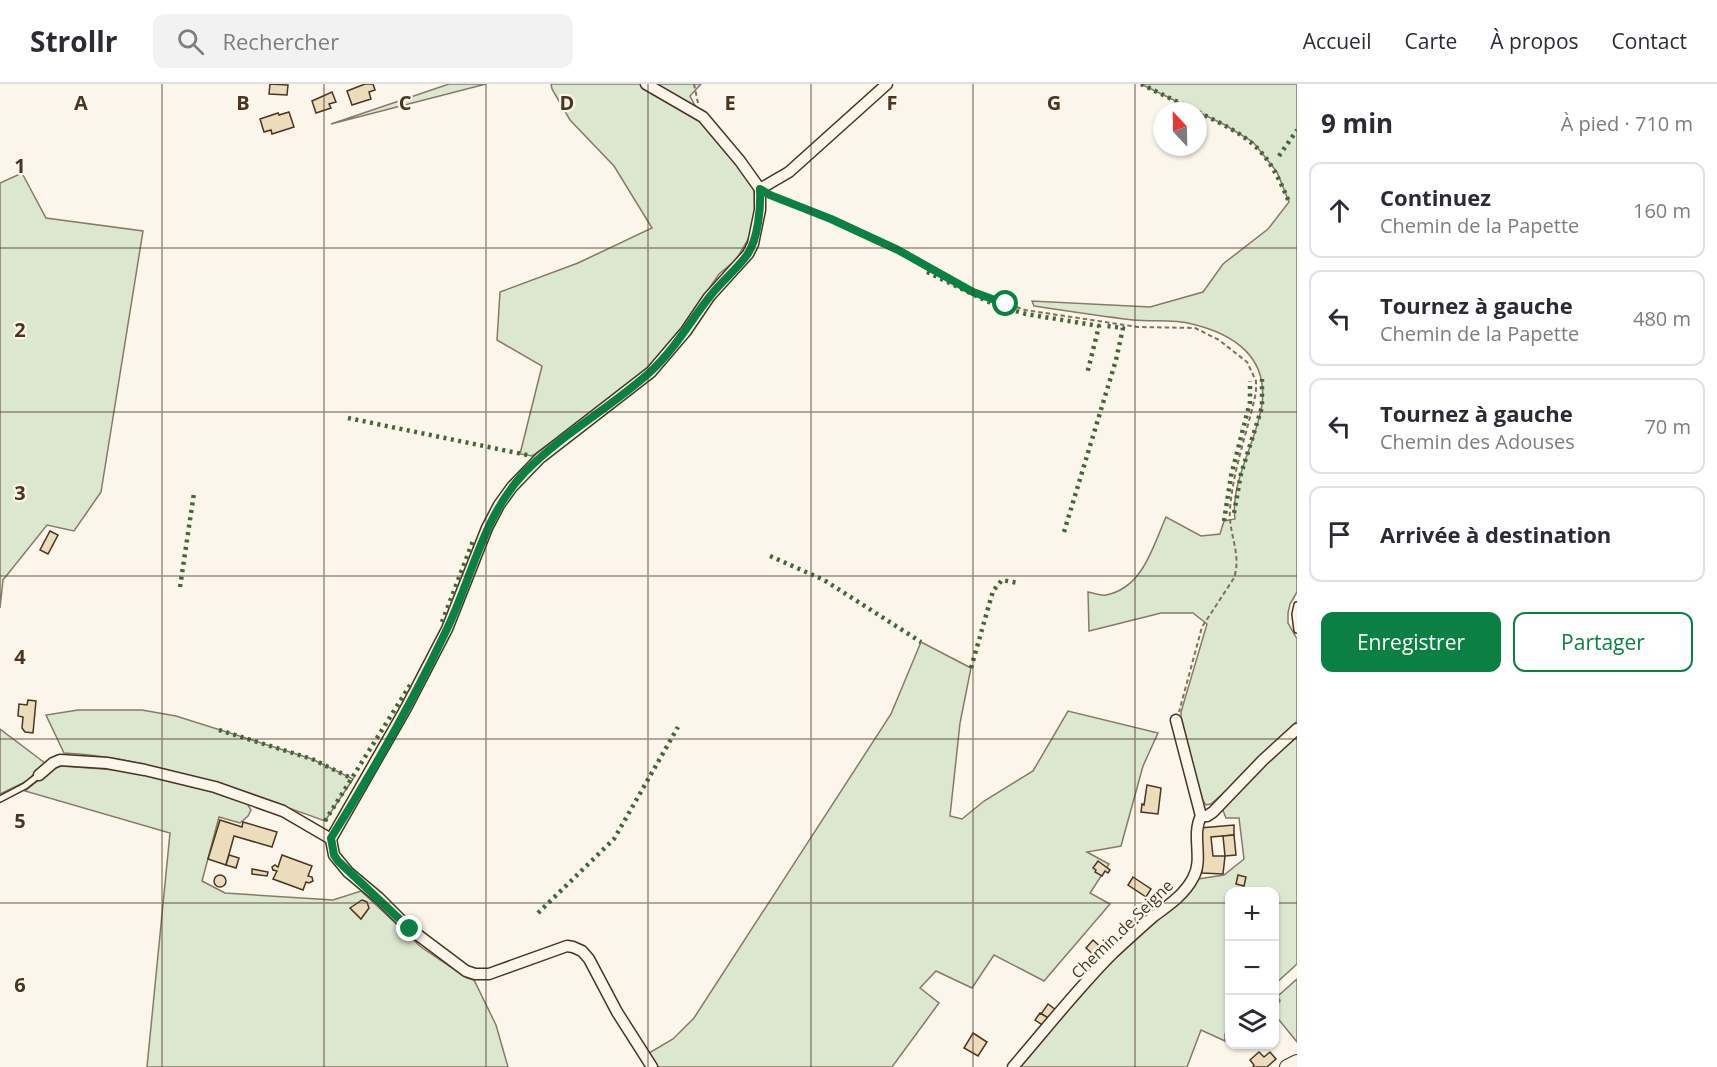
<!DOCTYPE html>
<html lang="fr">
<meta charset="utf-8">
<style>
:root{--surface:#fff;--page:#f2f2f3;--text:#2b2b33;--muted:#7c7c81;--line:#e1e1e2;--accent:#0b8043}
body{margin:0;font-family:"Open Sans",sans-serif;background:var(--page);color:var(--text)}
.controls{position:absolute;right:18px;bottom:18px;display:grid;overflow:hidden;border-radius:12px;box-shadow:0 2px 4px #0004}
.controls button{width:54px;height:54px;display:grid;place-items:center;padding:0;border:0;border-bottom:2px solid var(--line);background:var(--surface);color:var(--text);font:30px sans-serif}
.compass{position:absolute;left:1153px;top:18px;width:54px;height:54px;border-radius:50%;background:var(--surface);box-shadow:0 2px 4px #0004;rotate:338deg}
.stop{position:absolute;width:18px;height:18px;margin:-14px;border:4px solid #0b8043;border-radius:50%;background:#fff}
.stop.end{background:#0b8043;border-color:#fff;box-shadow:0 2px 6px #0008}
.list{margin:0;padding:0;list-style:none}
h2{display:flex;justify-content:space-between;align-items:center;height:78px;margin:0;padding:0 24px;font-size:26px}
h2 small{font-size:20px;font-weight:400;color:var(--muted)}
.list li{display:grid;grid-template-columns:39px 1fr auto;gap:18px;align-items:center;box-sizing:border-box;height:96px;margin:0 12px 12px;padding:0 12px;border:2px solid var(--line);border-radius:12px}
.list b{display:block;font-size:22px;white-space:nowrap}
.list p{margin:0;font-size:20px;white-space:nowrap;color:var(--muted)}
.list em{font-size:20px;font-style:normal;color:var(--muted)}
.actions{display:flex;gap:12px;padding:18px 24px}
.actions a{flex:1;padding:14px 0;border:2px solid var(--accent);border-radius:12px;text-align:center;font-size:21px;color:var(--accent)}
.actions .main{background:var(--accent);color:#fff}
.icon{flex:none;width:33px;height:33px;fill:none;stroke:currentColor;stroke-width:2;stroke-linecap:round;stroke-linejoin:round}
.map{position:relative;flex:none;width:1297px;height:983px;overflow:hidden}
header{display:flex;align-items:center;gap:36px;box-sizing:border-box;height:84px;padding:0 30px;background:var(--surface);border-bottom:2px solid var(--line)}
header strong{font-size:28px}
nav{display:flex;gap:33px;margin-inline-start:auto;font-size:21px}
.search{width:420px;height:54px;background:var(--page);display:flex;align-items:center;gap:15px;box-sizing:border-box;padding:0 21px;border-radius:12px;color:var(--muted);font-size:22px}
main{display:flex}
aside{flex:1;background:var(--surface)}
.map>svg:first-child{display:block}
.green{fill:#dce7d0;stroke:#887966;stroke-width:1.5}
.building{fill:#ecdcbc;stroke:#4a3520;stroke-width:1.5}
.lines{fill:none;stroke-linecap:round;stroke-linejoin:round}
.service-casing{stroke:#4a3520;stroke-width:8}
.minor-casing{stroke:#4a3520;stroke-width:13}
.secondary-casing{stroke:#4a3520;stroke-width:16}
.path{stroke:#7f6f5c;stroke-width:2;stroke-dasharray:4.5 3;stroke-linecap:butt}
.service{stroke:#fbf6e9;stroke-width:5}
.minor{stroke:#fbf6e9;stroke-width:10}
.secondary{stroke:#fbf6e9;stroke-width:14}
.hedge{stroke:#436837;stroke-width:4.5;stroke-dasharray:3 4.5;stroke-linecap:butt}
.route{stroke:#0b8043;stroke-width:8}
.grid{fill:none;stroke:#4a3520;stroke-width:1.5;stroke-opacity:0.55}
.labels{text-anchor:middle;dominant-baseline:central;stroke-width:4.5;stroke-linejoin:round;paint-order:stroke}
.street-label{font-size:16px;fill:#4a3520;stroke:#fbf6e9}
.grid-label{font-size:20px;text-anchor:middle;font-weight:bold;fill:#4a3520;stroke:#fbf6e9;stroke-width:4.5;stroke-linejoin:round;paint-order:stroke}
</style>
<header>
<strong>Strollr</strong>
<div class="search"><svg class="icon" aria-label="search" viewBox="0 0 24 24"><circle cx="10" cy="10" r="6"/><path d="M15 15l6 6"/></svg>Rechercher</div>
<nav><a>Accueil</a><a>Carte</a><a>À propos</a><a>Contact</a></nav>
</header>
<main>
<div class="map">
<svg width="1297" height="983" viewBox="0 0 1297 983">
<rect width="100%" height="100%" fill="#fbf6e9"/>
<!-- green -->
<g class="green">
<path d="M449,0H486L331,40Z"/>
<path d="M551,0H701L690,12L710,49L737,79L754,105L755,128L750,152L736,176L719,190L665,269L628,303L532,372L520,370L542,282L497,256L500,208L578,179L652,144L614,82L570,36L552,5Z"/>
<path d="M1141,0H1297V508L1290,520L1288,529V539L1297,555V637C1268,664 1242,694 1211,720L1206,721L1203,717L1181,641V628L1207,540L1193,529H1161L1089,547L1088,508C1094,509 1101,512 1106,511C1143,504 1153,462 1166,433L1201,452L1220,450L1224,437L1235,435C1230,398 1257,357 1262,320C1268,273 1234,250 1192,240C1173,235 1153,238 1133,236C1100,232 1067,227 1034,222L1032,217L1150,223L1203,208L1223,180L1268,145L1289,118L1277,88L1253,58L1225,41Z"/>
<path d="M22,89L46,134L143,147L101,408L74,447L47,441L3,496L0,524V99Z"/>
<path d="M921,558L971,584L960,639L950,732L962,735L984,717L1033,687L1068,627L1158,649L1143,682L1121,762L1087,768L1109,780L1090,809L1110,820L1044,897L994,871L972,904L936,887L920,904L939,919L892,983H658L649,969L673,955L694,934L891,630Z"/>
<path d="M78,626H142L176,632L312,675L353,695L325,737C288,723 250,711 212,699C163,684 115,671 64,669L46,631Z"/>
<path d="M0,645L45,679L27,697L0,710Z"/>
<path d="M1297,653V880L1275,900L1274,808H1230V947L1225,950V957L1201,946L1187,983H1018L1107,882L1198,795L1224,791L1244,775L1239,734H1226L1222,724L1268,677Z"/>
<path d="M61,682L131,687L245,716L251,726L248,732L240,739L219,733L202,797L225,809L333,816L361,807L421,863L467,894L474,896L496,941L508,983H147L170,749L25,707L51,686Z"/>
<path d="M1297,895V958L1275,931V923L1280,917L1278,912Z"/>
</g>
<!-- building -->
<g class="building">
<path d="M270,0L288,1L287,11L269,10Z"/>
<path d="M365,0H373L375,6L369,8L371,15L352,21L347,7Z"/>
<path d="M332,8L336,18L329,20L331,24L316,29L312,17Z"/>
<path d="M289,28L294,43L272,50L271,46L264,48L260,35L278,29L279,31Z"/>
<path d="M50,447L58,451L48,470L40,466Z"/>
<path d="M28,616L36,617L33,649L25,648L22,644L23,633L18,632L19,620L27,621Z"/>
<path d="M1147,701L1161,704L1158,730L1141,728L1142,720L1144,721Z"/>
<path d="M220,736L242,743L243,738L277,748L272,763L234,752L226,781L208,775Z"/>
<path d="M1234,741V751L1211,753L1213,772H1225L1223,790L1202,789L1200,744Z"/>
<path d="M1234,751L1236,771L1225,772L1223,752Z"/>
<path d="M229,771L239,774L236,784L226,781Z"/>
<path d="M282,771L312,782L308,792L312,793L313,797L309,799L306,798L303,806L273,795L277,787L273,786L272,783L275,781L278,783Z"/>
<path d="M1098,777L1110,786L1108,789L1105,787L1102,792L1095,788L1096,786L1093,784Z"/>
<path d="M252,785L268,788L267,792L252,790Z"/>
<circle cx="220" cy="797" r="6"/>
<path d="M1238,791L1246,793L1244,802L1236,800Z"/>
<path d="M1133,793L1151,805L1146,813L1128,801Z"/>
<path d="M362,816L367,818L369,824L361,835L350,824Z"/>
<path d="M1093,856L1107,869L1100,877L1086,864Z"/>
<path d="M1048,920L1056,926L1050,935L1041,930Z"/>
<path d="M1040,929L1050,935L1044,942L1035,936Z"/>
<path d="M973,949L987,958L978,972L964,964Z"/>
<path d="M1259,968L1264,973L1270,968L1276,975L1267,983H1253L1254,981L1250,976Z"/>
</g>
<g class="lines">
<defs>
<g id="service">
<path d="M1297,521L1295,530L1297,546"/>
<path d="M0,715L25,702L39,691"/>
</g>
<g id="minor">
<path d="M646,0L703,33L740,77L760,105V126L753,160L748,170L709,213L686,247L651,288L540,374L512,403L499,421L487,444L447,545L406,624L331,755L334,771L348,788L379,814L410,845L466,887L475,890H489L567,862L573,863L582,867L589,875L617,928L652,983"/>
<path d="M760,105L789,88L887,0"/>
<path d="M1176,636L1201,732"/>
<path d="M39,691L53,679L60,676L107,679L145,686L215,703L283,727L331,755"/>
<path d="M1201,732H1207L1213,728L1263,676L1297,645"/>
<path d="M1013,983C1046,945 1077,905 1113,869C1126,857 1140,844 1154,832C1169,821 1184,811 1193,794C1204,775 1191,752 1201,732"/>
</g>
<path id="secondary" d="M1287,983L1297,978"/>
</defs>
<!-- service casing -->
<use href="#service" class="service-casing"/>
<!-- minor casing -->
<use href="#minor" class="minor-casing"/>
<!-- secondary casing -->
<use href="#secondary" class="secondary-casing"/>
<!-- path -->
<g class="path">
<path d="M694,0L698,19"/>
<path d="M771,112L831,135L899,166L973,208L1025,226L1138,243L1195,244L1219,256L1247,278L1256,297V308C1248,347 1233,385 1230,425C1228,449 1242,470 1234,494L1202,543L1179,628"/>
</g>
<!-- service -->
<use href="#service" class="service"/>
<!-- minor -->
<use href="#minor" class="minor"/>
<!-- secondary -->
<use href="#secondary" class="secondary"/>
<!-- hedge -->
<g class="hedge">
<path d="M1141,0L1196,27"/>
<path d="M1198,28C1251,54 1266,62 1289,118"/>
<path d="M1279,72L1297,46"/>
<path d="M927,188L995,221L1026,230L1099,242L1087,290"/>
<path d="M348,334L532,372"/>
<path d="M1234,429L1241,390L1262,323V295"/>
<path d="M1224,437L1231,392L1250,318V297"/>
<path d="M1064,448L1116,276L1123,244L1107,242"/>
<path d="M770,472L824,496L921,558"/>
<path d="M180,503L194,409"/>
<path d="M442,538L473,457"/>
<path d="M971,584L993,507L1002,496L1018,499"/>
<path d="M219,646L312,675L353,695"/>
<path d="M325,737L412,598"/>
<path d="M538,829L614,755L678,643"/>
</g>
</g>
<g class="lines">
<!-- route -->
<path class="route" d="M410,845L338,777L334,771L331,754C373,687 413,617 447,545C473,491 483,432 525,388C562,350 610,324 649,289C674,267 690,237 711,211C722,197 737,185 747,171C758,156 761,123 760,105L770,111L831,135L898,166L973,208L1006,220"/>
</g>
<!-- grid -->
<path class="grid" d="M162,0V983M324,0V983M486,0V983M648,0V983M811,0V983M973,0V983M1135,0V983M0,164H1297M0,328H1297M0,492H1297M0,655H1297M0,819H1230M1274,819H1297"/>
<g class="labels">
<!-- street labels -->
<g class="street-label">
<text transform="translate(1122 845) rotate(-44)">Chemin de Seigne</text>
</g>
</g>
<g class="grid-label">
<text x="81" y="26">A</text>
<text x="243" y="26">B</text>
<text x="405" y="26">C</text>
<text x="567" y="26">D</text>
<text x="730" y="26">E</text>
<text x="892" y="26">F</text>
<text x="1054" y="26">G</text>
<text x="20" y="89">1</text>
<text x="20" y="253">2</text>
<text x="20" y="416">3</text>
<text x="20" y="580">4</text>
<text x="20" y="744">5</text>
<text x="20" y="908">6</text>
</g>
</svg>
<div class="controls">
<button>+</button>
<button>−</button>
<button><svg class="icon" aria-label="layers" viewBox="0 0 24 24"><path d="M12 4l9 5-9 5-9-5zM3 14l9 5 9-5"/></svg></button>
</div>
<svg class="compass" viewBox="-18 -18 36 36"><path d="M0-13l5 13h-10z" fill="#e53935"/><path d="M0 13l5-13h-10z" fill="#7c7c81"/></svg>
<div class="stop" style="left:1006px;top:220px"></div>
<div class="stop end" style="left:410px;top:845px"></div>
</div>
<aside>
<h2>9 min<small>À pied · 710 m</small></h2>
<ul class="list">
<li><svg class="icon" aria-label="ahead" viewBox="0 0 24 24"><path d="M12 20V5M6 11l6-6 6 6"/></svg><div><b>Continuez</b><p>Chemin de la Papette</p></div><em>160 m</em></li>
<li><svg class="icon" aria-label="left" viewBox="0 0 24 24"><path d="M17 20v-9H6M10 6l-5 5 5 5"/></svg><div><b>Tournez à gauche</b><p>Chemin de la Papette</p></div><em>480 m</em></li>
<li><svg class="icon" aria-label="left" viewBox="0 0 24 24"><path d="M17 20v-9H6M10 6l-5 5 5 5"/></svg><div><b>Tournez à gauche</b><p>Chemin des Adouses</p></div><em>70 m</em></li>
<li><svg class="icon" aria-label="arrive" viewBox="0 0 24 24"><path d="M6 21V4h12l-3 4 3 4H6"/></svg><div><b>Arrivée à destination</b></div></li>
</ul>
<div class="actions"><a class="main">Enregistrer</a><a>Partager</a></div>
</aside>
</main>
